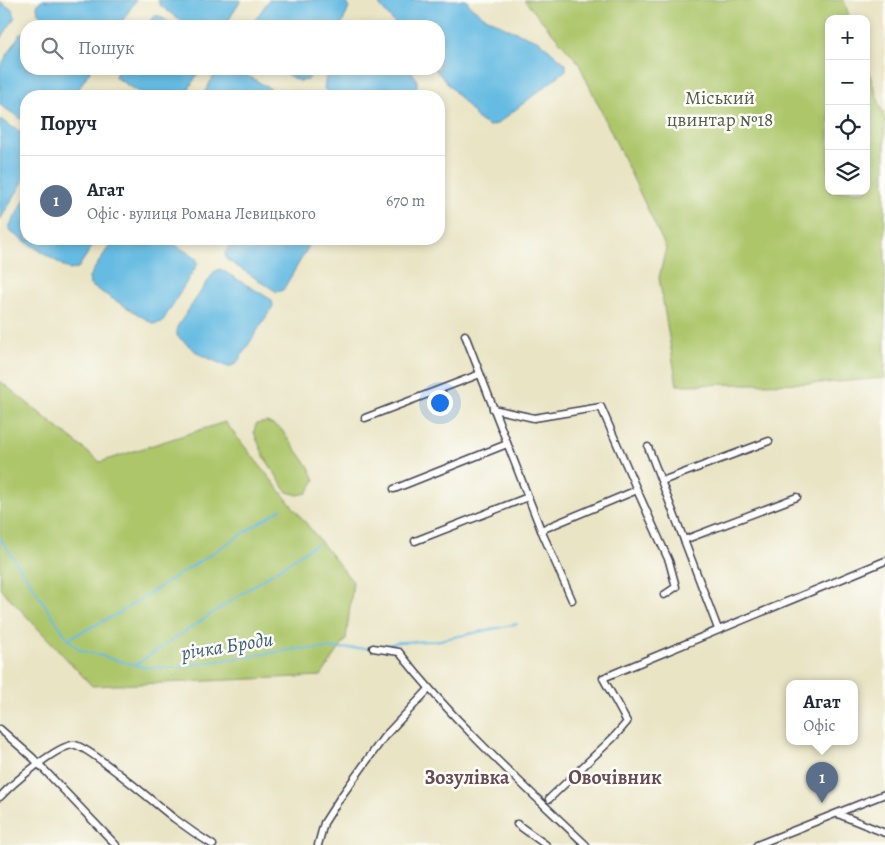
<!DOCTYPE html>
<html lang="uk">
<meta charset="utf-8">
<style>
:root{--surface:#fff;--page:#f6f6f7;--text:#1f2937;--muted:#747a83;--line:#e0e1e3;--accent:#1a73e8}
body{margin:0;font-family:Alegreya,serif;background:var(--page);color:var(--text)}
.controls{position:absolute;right:15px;top:15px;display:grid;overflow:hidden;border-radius:10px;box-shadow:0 2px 8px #0003}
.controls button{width:45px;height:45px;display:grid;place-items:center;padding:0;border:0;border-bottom:1px solid var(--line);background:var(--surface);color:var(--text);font:25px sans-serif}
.you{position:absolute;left:439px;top:402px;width:18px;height:18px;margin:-12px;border:4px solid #fff;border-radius:50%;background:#1a73e8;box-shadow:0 0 0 8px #1a73e833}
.badge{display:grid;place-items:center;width:32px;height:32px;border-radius:50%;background:var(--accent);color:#fff;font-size:16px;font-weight:700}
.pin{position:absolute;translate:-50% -41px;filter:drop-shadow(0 1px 2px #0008)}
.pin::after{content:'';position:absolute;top:26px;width:18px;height:15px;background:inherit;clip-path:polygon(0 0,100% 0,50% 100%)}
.popup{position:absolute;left:786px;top:680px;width:72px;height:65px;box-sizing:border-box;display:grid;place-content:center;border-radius:10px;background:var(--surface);filter:drop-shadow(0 1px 4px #0005);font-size:16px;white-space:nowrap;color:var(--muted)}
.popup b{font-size:19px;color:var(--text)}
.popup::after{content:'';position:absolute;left:50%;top:100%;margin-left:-10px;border:10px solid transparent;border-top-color:var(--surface)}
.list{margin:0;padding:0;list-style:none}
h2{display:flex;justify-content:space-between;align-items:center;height:65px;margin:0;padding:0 20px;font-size:21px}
h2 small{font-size:16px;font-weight:400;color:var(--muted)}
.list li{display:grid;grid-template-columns:32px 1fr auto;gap:15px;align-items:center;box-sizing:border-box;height:90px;padding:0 20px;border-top:1px solid var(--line)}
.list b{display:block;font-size:19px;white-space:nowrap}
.list p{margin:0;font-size:16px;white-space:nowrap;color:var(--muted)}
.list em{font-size:16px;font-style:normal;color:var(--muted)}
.icon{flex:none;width:28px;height:28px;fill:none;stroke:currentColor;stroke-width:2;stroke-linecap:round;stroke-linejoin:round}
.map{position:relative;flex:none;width:885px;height:845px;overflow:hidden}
.search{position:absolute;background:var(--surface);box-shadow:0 2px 8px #0003;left:20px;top:20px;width:425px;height:55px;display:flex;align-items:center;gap:12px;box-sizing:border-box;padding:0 18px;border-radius:20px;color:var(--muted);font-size:19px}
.panel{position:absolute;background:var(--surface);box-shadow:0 2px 8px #0003;left:20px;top:90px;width:425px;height:155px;border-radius:20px}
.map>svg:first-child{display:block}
.green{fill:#adc66b;stroke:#687453}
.water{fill:#66bbe2;stroke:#446e8e}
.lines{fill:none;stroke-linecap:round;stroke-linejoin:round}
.stream{stroke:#66bbe2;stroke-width:2}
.street-casing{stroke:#403f50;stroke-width:9}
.street{stroke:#fff;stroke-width:6}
.labels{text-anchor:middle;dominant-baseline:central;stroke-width:5;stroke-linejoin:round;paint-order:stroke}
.park-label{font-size:19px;fill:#535b4c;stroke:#fdfcf7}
.water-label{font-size:20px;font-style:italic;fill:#3d5f7e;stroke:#fdfcf7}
.neighbourhood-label{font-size:20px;font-weight:bold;fill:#674b55;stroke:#fdfcf7}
</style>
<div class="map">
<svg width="885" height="845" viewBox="0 0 885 845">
<rect width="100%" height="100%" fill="#fdfcf7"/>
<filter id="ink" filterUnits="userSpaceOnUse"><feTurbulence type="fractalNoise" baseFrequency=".02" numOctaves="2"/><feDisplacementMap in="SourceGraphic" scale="10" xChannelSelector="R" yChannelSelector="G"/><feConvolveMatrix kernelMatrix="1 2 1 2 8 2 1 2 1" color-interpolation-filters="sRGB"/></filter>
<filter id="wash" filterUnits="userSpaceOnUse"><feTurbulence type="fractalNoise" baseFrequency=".0096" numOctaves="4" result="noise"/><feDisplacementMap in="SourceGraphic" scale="20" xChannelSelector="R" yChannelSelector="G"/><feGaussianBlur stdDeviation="1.12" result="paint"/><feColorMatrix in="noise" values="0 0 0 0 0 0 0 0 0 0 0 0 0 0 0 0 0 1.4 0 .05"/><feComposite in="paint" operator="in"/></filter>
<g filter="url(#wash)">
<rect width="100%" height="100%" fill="#e9e4c4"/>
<!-- green -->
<g class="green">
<path d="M524,0H844L850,19H829V191H866V64L885,120V378L825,383L677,385L659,278L666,248L578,62Z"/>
<path d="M0,381L100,462L225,422L353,582L346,639L321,676L92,686L0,588Z"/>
<path d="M267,422L281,429L309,467L315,480L307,493L298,495L287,492L265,458L257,440L254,432L256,424Z"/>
</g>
<!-- water -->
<g class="water">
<path d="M41,0H136L119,26H59L38,13L37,6Z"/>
<path d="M158,0H241L225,26H187L160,5Z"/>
<path d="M269,0H344L349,8L341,26H251Z"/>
<path d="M379,0H466L470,6L485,17L511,30L539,41L566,64V70L497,124L489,126L480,121L435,69H439V26H397L380,6Z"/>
<path d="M0,2L13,10L15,17L0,40Z"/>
<path d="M155,16H159L174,26H145Z"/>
<path d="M26,31V69H91L74,96H26V122L0,105V67L20,34Z"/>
<path d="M118,69H200L185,96H144L115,77Z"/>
<path d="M217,69H236L283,96H203Z"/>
<path d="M276,69H315L308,80L299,81Z"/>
<path d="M330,69H410C418,81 421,84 410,96H331L324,89L326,76Z"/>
<path d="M0,119L26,136V177L0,220Z"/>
<path d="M26,198V239H97L78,268L70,270L9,231L10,225Z"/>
<path d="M114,239H166L196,258L198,263L162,322L154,324L90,285L89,277Z"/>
<path d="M234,239H313L283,290L277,292L226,259L225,253Z"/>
<path d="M220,269L272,300L273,306L236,364L228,367L199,354L177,336V327L214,272Z"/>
</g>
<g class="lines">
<!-- stream -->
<g class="stream">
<path d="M0,538L68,639L80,650L142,667L170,668L297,649L372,648"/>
<path d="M68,639L119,613L281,509"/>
<path d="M379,647L399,642L435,641L517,624"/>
<path d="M135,665L316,544"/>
</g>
</g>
</g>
<g filter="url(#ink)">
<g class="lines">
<defs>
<g id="street">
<path d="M465,335L541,530"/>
<path d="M493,409L534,418L601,407L637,490"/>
<path d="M365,418L480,374"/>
<path d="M648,447L684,540"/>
<path d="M662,481L769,441"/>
<path d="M394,489L507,444"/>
<path d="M415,541L528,497"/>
<path d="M572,600L541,530L637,490L669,561L676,587L664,595"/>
<path d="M718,629L684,540L797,497"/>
<path d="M373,648L399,652C455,723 521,783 586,845"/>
<path d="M0,729L33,758L116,845"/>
<path d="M0,797C12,784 57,745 74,745C88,745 159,807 175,819C187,828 200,837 213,845"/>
<path d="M549,799L614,737L627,722L603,678L885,561"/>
<path d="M838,814L885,833"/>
<path d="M517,824L546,845"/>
<path d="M318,845L324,823L340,798L384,737L428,690"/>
<path d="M757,845L885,794"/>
</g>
</defs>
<!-- street casing -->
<use href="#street" class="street-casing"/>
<!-- street -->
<use href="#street" class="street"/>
</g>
</g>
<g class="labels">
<!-- park labels -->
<g class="park-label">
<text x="720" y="98">Міський<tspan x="720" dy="22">цвинтар №18</tspan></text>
</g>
<!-- water labels -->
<g class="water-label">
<text transform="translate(227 646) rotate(-9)">річка Броди</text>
</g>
<!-- neighbourhood labels -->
<g class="neighbourhood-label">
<text x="467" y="777">Зозулівка</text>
<text x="615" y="777">Овочівник</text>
</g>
</g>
</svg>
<div class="controls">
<button>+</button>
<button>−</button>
<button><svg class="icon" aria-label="locate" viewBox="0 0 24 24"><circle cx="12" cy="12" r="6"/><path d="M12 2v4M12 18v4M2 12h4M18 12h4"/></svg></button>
<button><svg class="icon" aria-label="layers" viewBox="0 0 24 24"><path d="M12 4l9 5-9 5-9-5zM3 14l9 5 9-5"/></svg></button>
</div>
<div class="you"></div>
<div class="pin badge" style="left:822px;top:803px;background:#5c6f8a">1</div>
<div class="popup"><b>Агат</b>Офіс</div>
<div class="search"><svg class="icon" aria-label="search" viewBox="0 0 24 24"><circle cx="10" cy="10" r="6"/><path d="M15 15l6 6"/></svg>Пошук</div>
<section class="panel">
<h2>Поруч<small></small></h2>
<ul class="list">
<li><span class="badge" style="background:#5c6f8a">1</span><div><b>Агат</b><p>Офіс · вулиця Романа Левицького</p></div><em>670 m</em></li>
</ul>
</section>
</div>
